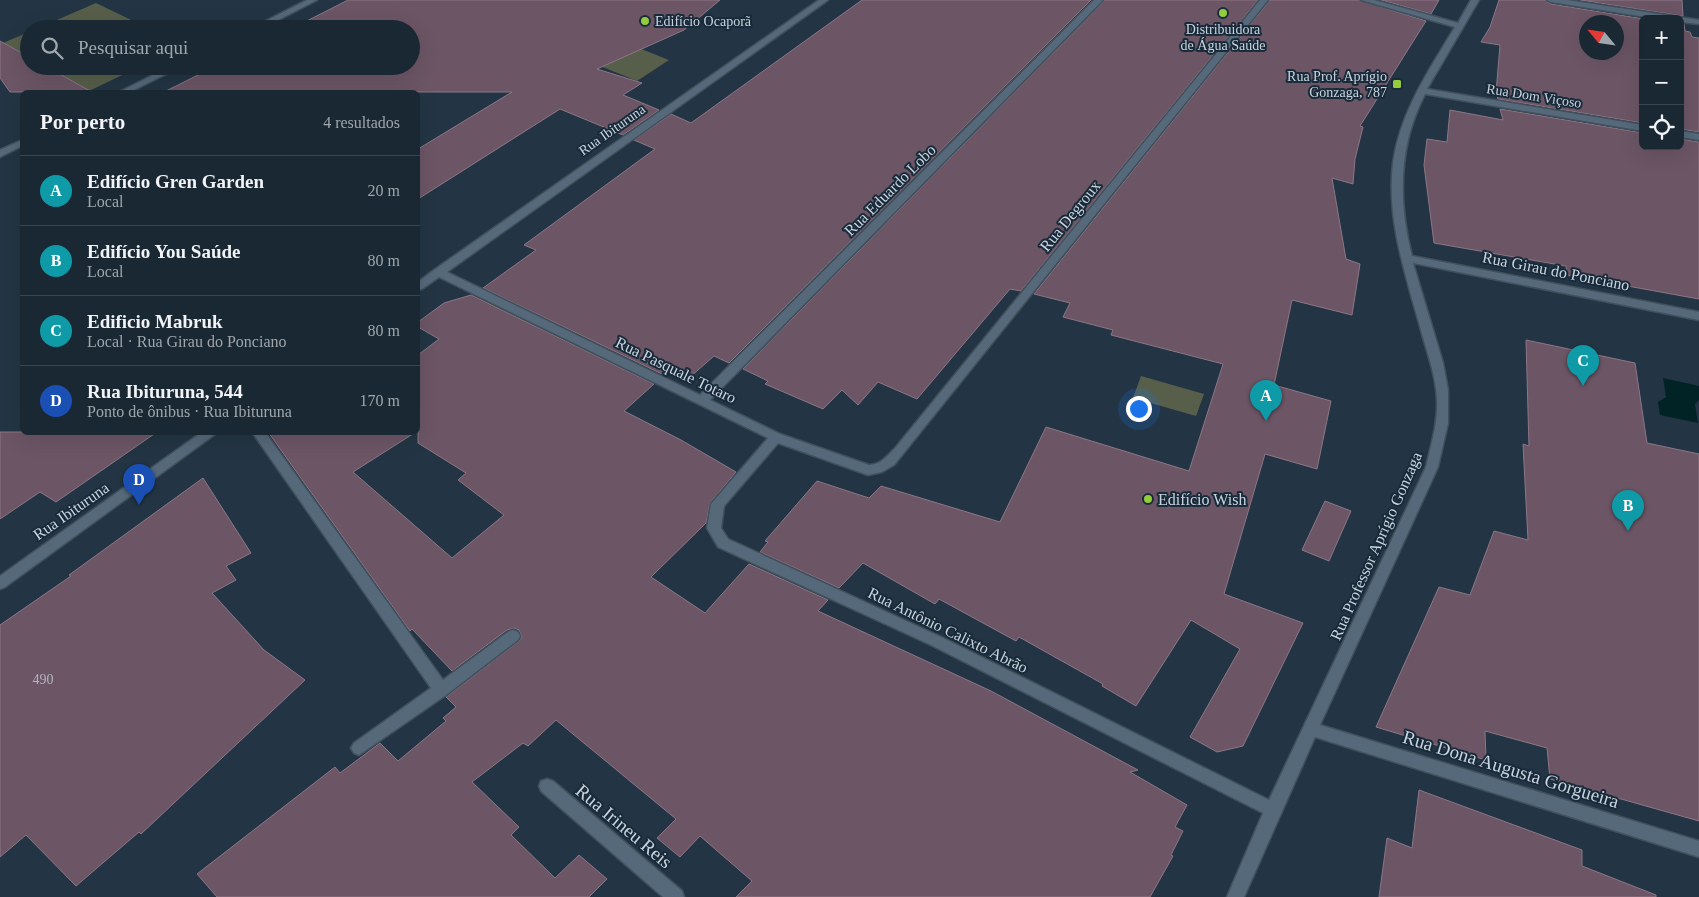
<!DOCTYPE html>
<html lang="pt">
<meta charset="utf-8">
<style>
:root{--surface:#1a2833;--page:#27343f;--text:#f1f3f6;--muted:#9fa6ac;--line:#38444e;--accent:#93cd3e}
body{margin:0;font-family:Georgia,serif;background:var(--page);color:var(--text)}
.controls{position:absolute;right:15px;top:15px;display:grid;overflow:hidden;border-radius:8px;box-shadow:0 5px 20px #0002}
.controls button{width:45px;height:45px;display:grid;place-items:center;padding:0;border:0;border-bottom:1px solid var(--line);background:var(--surface);color:var(--text);font:25px sans-serif}
.compass{position:absolute;left:1579px;top:15px;width:45px;height:45px;border-radius:50%;background:var(--surface);box-shadow:0 5px 20px #0002;rotate:299deg}
.you{position:absolute;left:1138px;top:408px;width:18px;height:18px;margin:-12px;border:4px solid #fff;border-radius:50%;background:#1a73e8;box-shadow:0 0 0 8px #1a73e833}
.badge{display:grid;place-items:center;width:32px;height:32px;border-radius:50%;background:var(--accent);color:#fff;font-size:16px;font-weight:700}
.pin{position:absolute;translate:-50% -41px;filter:drop-shadow(0 1px 2px #0008)}
.pin::after{content:'';position:absolute;top:26px;width:18px;height:15px;background:inherit;clip-path:polygon(0 0,100% 0,50% 100%)}
.list{margin:0;padding:0;list-style:none}
h2{display:flex;justify-content:space-between;align-items:center;height:65px;margin:0;padding:0 20px;font-size:21px}
h2 small{font-size:16px;font-weight:400;color:var(--muted)}
.list li{display:grid;grid-template-columns:32px 1fr auto;gap:15px;align-items:center;box-sizing:border-box;height:70px;padding:0 20px;border-top:1px solid var(--line)}
.list b{display:block;font-size:19px;white-space:nowrap}
.list p{margin:0;font-size:16px;white-space:nowrap;color:var(--muted)}
.list em{font-size:16px;font-style:normal;color:var(--muted)}
.icon{flex:none;width:28px;height:28px;fill:none;stroke:currentColor;stroke-width:2;stroke-linecap:round;stroke-linejoin:round}
.map{position:relative;flex:none;width:1699px;height:897px;overflow:hidden}
.search{position:absolute;background:var(--surface);box-shadow:0 5px 20px #0002;left:20px;top:20px;width:400px;height:55px;display:flex;align-items:center;gap:12px;box-sizing:border-box;padding:0 18px;border-radius:28px;color:var(--muted);font-size:19px}
.panel{position:absolute;background:var(--surface);box-shadow:0 5px 20px #0002;left:20px;top:90px;width:400px;height:345px;border-radius:8px}
.map>svg:first-child{display:block}
.green{fill:#575f4a}
.water{fill:#022325}
.building{fill:#6c5666;stroke:#8c7686;fill-rule:evenodd}
.lines{fill:none;stroke-linecap:round;stroke-linejoin:round}
.minor-casing{stroke:#40505c;stroke-width:3}
.minor{fill:#55697a;fill-rule:evenodd}
.poi-dot{fill:#93cd3e;stroke:#192b3a;stroke-width:2}
.labels{text-anchor:middle;dominant-baseline:central;stroke-width:4;stroke-linejoin:round;paint-order:stroke}
.far-poi-label{font-size:14px;fill:#c9d4de;stroke:#192b3a;text-anchor:start}
.far-street-label{font-size:14px;fill:#c9d4de;stroke:#192b3a}
.number-label{font-size:14px;fill:#b2b4c0}
.street-label{font-size:16px;fill:#c9d4de;stroke:#192b3a}
.poi-label{font-size:16px;fill:#c9d4de;stroke:#192b3a;text-anchor:start}
.near-street-label{font-size:19px;fill:#c9d4de;stroke:#192b3a}
</style>
<div class="map">
<svg width="1699" height="897" viewBox="0 0 1699 897">
<rect width="100%" height="100%" fill="#233544"/>
<!-- green -->
<g class="green">
<path d="M96,3L150,29H36Z"/>
<path d="M29,32V57L3,43Z"/>
<path d="M621,41L669,60L637,81L588,61Z"/>
<path d="M45,66H141L89,91Z"/>
<path d="M1141,376L1204,394L1196,416L1133,398Z"/>
</g>
<!-- water -->
<path class="water" d="M1663,378L1699,386V400L1695,404L1698,423L1660,415L1658,402L1666,397Z"/>
<!-- building -->
<g class="building">
<path d="M348,0H720L684,30L597,69L642,83L623,95L659,110L623,135L560,109L418,199V149L512,92H164L216,66H411V29H291Z"/>
<path d="M862,0H1091L729,363L714,356L690,377L671,368L664,375L483,288L536,250L524,245L655,149L634,140L671,114L691,123Z"/>
<path d="M1105,0H1258L1021,291L1010,289L917,399L878,382L858,405L842,390L823,409L765,384L768,381L743,369Z"/>
<path d="M1270,0H1359L1426,21L1360,126L1363,127L1355,159L1353,184L1332,178L1346,259L1360,264L1352,315L1292,300L1274,385L1331,401L1317,469L1265,454L1224,594L1303,623L1243,746L1217,752L1190,737L1240,649L1191,620L1136,706L1102,686L1103,684L1019,637L1016,641L939,599L935,604L863,563L839,588L760,552L768,542L765,541L817,481L869,498L881,486L1000,522L1046,427L1189,471L1223,364L1111,335L1113,330L1063,317L1070,303L1034,294Z"/>
<path d="M1381,0H1439L1431,14Z"/>
<path d="M1499,0H1545L1551,4L1644,19H1643V123L1498,99L1496,93L1500,45L1481,42L1490,27ZM1586,22H1616V52H1586Z"/>
<path d="M1580,0H1682L1683,16Z"/>
<path d="M1680,24H1684L1685,31L1690,32L1692,37L1699,38V132L1680,129Z"/>
<path d="M0,41L29,57V66H45L92,92H10L0,78Z"/>
<path d="M1500,109L1643,133V146H1680V139L1699,142V299L1567,275L1566,266L1434,243L1424,165L1427,139L1447,142L1450,110L1503,120Z"/>
<path d="M471,295L654,384L624,411L681,440L736,472L710,503L706,523L651,577L705,613L749,564L828,600L818,611L991,691L1138,770L1130,772L1187,805L1175,827L1183,831L1171,855L1173,856L1150,897H736L752,881L700,836L680,857L657,838L676,819L556,720L528,746L523,743L472,782L519,827L511,835L555,878L579,855L607,879L589,897H217L197,874L335,767L340,773L380,743L398,761L446,721L443,718L456,707L446,697L519,641L522,637L519,630L514,628L507,630L452,671L412,629L410,631L268,432H416L353,472L452,558L504,515L458,480L466,473L418,443V355L439,339L418,327V322L444,303Z"/>
<path d="M1526,340L1635,363L1647,443L1699,454V821L1550,779L1547,748L1485,731L1486,760L1376,727L1439,587L1470,595L1494,531L1528,540L1523,444L1529,446Z"/>
<path d="M0,432H157L56,502L40,492L0,519Z"/>
<path d="M203,478L251,553L226,566L236,580L212,593L264,650L305,680L141,834L139,832L76,886L26,835L0,857V625L71,576L69,575Z"/>
<path d="M1325,501L1351,511L1329,561L1302,550Z"/>
<path d="M1419,790L1582,850V866L1656,895V897H1379L1387,838L1412,848Z"/>
</g>
<g class="lines">
<defs>
<g id="minor">
<path d="M307,0H317L261,29H250Z"/>
<path d="M819,0H828L447,272L700,395L1094,0H1103L710,400L780,434L869,465C881,465 888,455 896,447L1260,0H1268L894,465L882,472L868,475L778,443L724,506L721,528L728,539L941,637L1269,800L1426,467C1431,445 1438,423 1437,400C1436,377 1428,355 1422,334C1407,279 1386,221 1393,163C1400,112 1429,70 1455,27L1361,0H1374L1458,23L1471,0H1479L1427,89L1643,125V131L1425,94C1398,146 1398,201 1412,256L1699,312V320L1413,263L1443,363L1448,390V423L1438,467L1320,725L1699,841V857L1315,737L1244,897H1227L1263,813L931,645L718,547L707,528L711,504L768,438L439,277L422,289L418,290V282L434,270Z"/>
<path d="M1547,0H1567L1699,20V24L1680,22V19H1658L1551,2Z"/>
<path d="M171,66H182L130,92H119Z"/>
<path d="M1680,131L1699,134V140L1680,137Z"/>
<path d="M22,140V146L0,157V150Z"/>
<path d="M202,432H218L5,587L0,589V576Z"/>
<path d="M252,432H265L443,680L508,632L513,630L518,632L520,636L518,640L446,695L359,755L354,753L351,748L354,743L431,688Z"/>
<path d="M547,779L553,781L682,891L684,897H663L541,791L539,786L541,781Z"/>
</g>
</defs>
<!-- minor casing -->
<use href="#minor" class="minor-casing"/>
<!-- minor -->
<use href="#minor" class="minor"/>
</g>
<!-- markers -->
<g class="poi-dot">
<circle cx="1223" cy="13" r="5"/>
<circle cx="645" cy="21" r="5"/>
<rect x="1392" y="79" width="10" height="10" rx="2.5"/>
<circle cx="1148" cy="499" r="5"/>
</g>
<g class="labels">
<!-- far-poi labels -->
<g class="far-poi-label">
<text x="655" y="21">Edifício Ocaporã</text>
<text x="1223" y="29" text-anchor="middle">Distribuidora<tspan x="1223" dy="16">de Água Saúde</tspan></text>
<text x="1387" y="76" text-anchor="end">Rua Prof. Aprígio<tspan x="1387" dy="16">Gonzaga, 787</tspan></text>
</g>
<!-- far-street labels -->
<g class="far-street-label">
<text transform="translate(1534 96) rotate(9)">Rua Dom Viçoso</text>
<text transform="translate(612 130) rotate(-35)">Rua Ibituruna</text>
</g>
<!-- number labels -->
<g class="number-label">
<text x="43" y="679">490</text>
</g>
<!-- street labels -->
<g class="street-label">
<text transform="translate(890 190) rotate(-45)">Rua Eduardo Lobo</text>
<text transform="translate(1070 216) rotate(-51)">Rua Degroux</text>
<text transform="translate(1556 271) rotate(11)">Rua Girau do Ponciano</text>
<text transform="translate(676 370) rotate(26)">Rua Pasquale Totaro</text>
<text transform="translate(71 511) rotate(-35)">Rua Ibituruna</text>
<text transform="translate(1376 546) rotate(-66)">Rua Professor Aprígio Gonzaga</text>
<text transform="translate(948 630) rotate(26)">Rua Antônio Calixto Abrão</text>
</g>
<!-- poi labels -->
<g class="poi-label">
<text x="1158" y="499">Edifício Wish</text>
</g>
<!-- near-street labels -->
<g class="near-street-label">
<text transform="translate(1511 769) rotate(17)">Rua Dona Augusta Gorgueira</text>
<text transform="translate(624 826) rotate(40)">Rua Irineu Reis</text>
</g>
</g>
</svg>
<div class="controls">
<button>+</button>
<button>−</button>
<button><svg class="icon" aria-label="locate" viewBox="0 0 24 24"><circle cx="12" cy="12" r="6"/><path d="M12 2v4M12 18v4M2 12h4M18 12h4"/></svg></button>
</div>
<svg class="compass" viewBox="-18 -18 36 36"><path d="M0-13l5 13h-10z" fill="#e53935"/><path d="M0 13l5-13h-10z" fill="#9fa6ac"/></svg>
<div class="you"></div>
<div class="pin badge" style="left:1266px;top:421px;background:#0f9aa8">A</div>
<div class="pin badge" style="left:1628px;top:531px;background:#0f9aa8">B</div>
<div class="pin badge" style="left:1583px;top:386px;background:#0f9aa8">C</div>
<div class="pin badge" style="left:139px;top:505px;background:#1a4fb4">D</div>
<div class="search"><svg class="icon" aria-label="search" viewBox="0 0 24 24"><circle cx="10" cy="10" r="6"/><path d="M15 15l6 6"/></svg>Pesquisar aqui</div>
<section class="panel">
<h2>Por perto<small>4 resultados</small></h2>
<ul class="list">
<li><span class="badge" style="background:#0f9aa8">A</span><div><b>Edifício Gren Garden</b><p>Local</p></div><em>20 m</em></li>
<li><span class="badge" style="background:#0f9aa8">B</span><div><b>Edifício You Saúde</b><p>Local</p></div><em>80 m</em></li>
<li><span class="badge" style="background:#0f9aa8">C</span><div><b>Edificio Mabruk</b><p>Local · Rua Girau do Ponciano</p></div><em>80 m</em></li>
<li><span class="badge" style="background:#1a4fb4">D</span><div><b>Rua Ibituruna, 544</b><p>Ponto de ônibus · Rua Ibituruna</p></div><em>170 m</em></li>
</ul>
</section>
</div>
